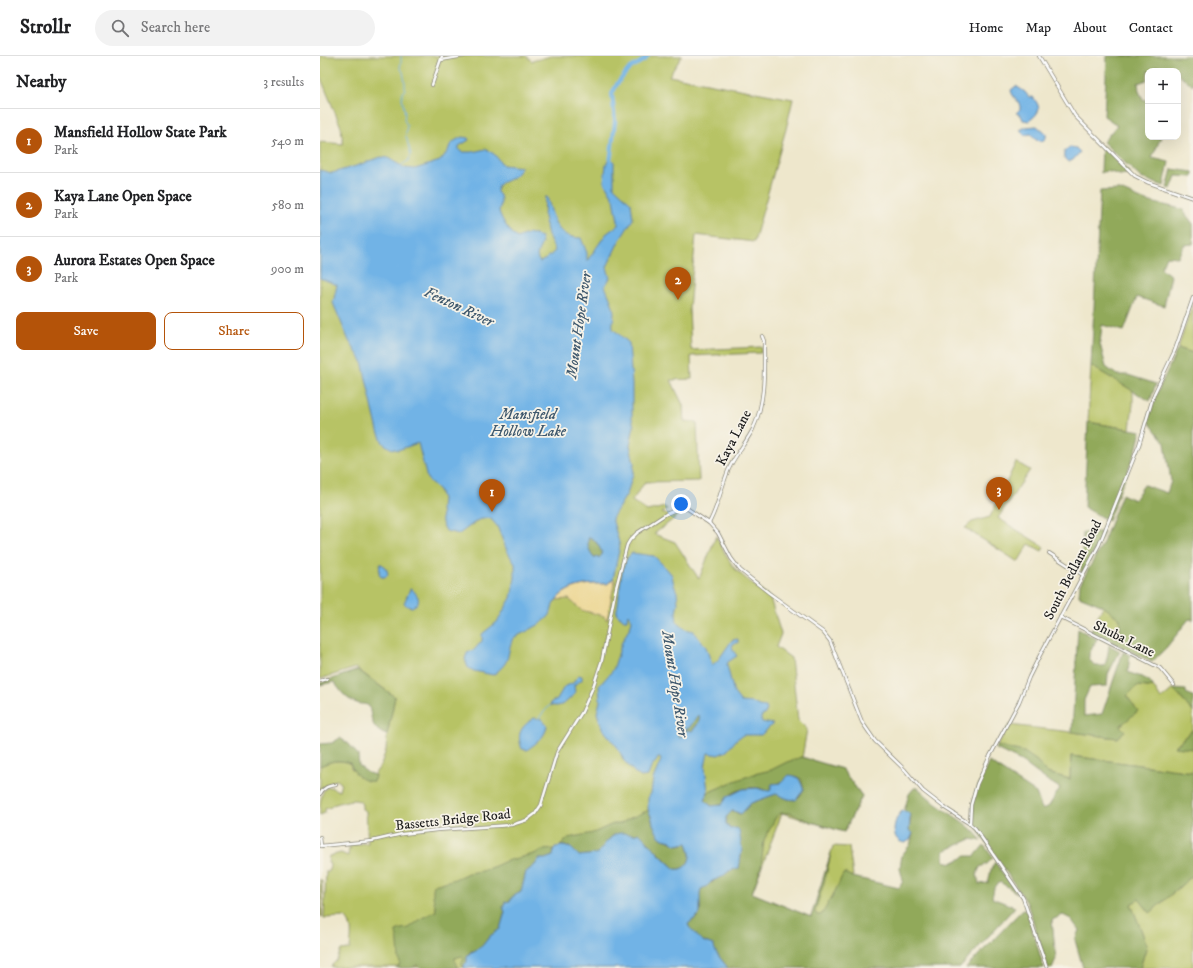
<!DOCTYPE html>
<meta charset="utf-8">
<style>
:root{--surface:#fff;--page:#f2f2f2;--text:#202124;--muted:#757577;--line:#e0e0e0;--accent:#b45309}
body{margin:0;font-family:"IM FELL DW Pica",serif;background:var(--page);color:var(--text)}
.controls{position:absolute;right:12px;top:12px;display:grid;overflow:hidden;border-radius:8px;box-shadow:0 4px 16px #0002}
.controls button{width:36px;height:36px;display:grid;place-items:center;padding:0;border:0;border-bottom:1px solid var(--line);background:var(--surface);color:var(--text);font:20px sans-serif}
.you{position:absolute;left:361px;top:448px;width:14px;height:14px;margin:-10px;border:3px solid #fff;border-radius:50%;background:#1a73e8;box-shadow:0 0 0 6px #1a73e833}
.badge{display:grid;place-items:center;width:26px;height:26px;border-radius:50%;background:var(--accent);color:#fff;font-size:13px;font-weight:700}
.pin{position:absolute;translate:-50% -33px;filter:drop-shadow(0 1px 2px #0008)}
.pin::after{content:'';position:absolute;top:21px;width:14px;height:12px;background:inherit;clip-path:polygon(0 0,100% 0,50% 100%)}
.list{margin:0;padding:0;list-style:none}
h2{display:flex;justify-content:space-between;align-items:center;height:52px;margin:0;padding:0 16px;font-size:17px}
h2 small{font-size:13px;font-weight:400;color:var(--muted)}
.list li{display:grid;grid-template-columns:26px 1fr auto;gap:12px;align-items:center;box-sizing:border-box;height:64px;padding:0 16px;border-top:1px solid var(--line)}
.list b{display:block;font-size:15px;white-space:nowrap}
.list p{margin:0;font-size:13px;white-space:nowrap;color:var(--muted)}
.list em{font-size:13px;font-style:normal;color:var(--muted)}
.actions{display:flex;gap:8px;padding:12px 16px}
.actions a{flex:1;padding:9px 0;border:1px solid var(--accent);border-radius:8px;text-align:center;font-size:14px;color:var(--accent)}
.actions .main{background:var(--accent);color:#fff}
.icon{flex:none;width:22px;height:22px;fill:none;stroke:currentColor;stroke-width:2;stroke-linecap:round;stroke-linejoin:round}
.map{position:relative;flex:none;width:873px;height:912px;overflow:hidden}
header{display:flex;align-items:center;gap:24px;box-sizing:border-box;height:56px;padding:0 20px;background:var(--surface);border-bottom:1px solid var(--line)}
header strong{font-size:19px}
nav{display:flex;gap:22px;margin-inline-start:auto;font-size:14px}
.search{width:280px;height:36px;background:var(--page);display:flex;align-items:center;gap:10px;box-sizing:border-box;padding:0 14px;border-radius:22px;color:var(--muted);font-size:15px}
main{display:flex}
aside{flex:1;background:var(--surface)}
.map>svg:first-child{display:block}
.green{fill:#b7c365;stroke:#6a7040}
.forest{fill:#91a95a;stroke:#56623b}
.sand{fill:#eeda9e;stroke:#857b5d}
.water{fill:#71b3e6;stroke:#466881;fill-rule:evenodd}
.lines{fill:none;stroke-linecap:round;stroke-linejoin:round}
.stream{stroke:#71b3e6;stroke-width:1}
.river{stroke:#71b3e6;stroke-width:4}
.minor-casing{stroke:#858274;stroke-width:4}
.minor{stroke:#fff;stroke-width:2.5}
.labels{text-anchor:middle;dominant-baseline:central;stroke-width:3.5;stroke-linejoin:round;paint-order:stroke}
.street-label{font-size:14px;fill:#1c1c1c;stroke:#f7f3e8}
.water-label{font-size:15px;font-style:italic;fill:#3e586d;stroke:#f7f3e8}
</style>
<header>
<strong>Strollr</strong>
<div class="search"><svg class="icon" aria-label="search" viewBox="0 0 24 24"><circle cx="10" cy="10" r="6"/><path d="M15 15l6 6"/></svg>Search here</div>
<nav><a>Home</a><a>Map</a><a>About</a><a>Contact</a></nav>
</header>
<main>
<aside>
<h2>Nearby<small>3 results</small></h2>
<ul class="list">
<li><span class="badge">1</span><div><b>Mansfield Hollow State Park</b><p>Park</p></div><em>540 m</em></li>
<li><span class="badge">2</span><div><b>Kaya Lane Open Space</b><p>Park</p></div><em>580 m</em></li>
<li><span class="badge">3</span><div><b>Aurora Estates Open Space</b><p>Park</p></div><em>900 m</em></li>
</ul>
<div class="actions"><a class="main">Save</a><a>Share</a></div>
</aside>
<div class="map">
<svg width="873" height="912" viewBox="0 0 873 912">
<rect width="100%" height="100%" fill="#f7f3e8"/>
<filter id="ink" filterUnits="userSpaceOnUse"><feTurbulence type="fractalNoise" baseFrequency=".025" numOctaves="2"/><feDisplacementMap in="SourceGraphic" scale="8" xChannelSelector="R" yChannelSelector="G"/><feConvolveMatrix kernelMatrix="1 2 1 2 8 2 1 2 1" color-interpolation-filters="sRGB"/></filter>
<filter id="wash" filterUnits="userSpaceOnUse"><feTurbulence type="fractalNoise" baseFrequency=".012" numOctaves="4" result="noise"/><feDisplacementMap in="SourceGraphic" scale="16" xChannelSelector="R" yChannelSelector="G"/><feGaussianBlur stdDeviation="0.9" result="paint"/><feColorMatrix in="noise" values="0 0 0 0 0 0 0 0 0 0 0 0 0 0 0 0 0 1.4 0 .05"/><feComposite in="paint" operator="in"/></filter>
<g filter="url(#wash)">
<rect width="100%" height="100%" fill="#eee7cc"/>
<!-- green -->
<g class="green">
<path d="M0,0H206L212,5L231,0H362L349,20L473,43L466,73L434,186L376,179L369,252L371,294L442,291L441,297L371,300L372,323L351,324L363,349L364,365L377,366L379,425L325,426L312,445L327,455L345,451L347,453L342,457L351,460L364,455L334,478L355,486L379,523L396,480L407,501L415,513L424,521L450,542L461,578L456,591L471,602L478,664L487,673L482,702L522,713L542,740L524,776L462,757L432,837L491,861L513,790L529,791L534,827L571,912L11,911L12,909L17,904L21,894L30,893C31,882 34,869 25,861L4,862L6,815H9L10,808L8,807L9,800L21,797L28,800L29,793H32L27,789L48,787L46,755L42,753C44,737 21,747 12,749L11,751L5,753V757L0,759C0,752 0,730 10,731C13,732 16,734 19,735L21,727L17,724C10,726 4,730 0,735V710C12,705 17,703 30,707L31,712L53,725L56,716L61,709L66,694L67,679L75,641L36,612L0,623V86L23,88L21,71L0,20Z"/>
<path d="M873,248V297L858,292Z"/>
<path d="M771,310L806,329L813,335V348L810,373L768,366Z"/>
<path d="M696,406L710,414L678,462L724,491L722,495L709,488L698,506L645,472L652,466L670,461Z"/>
<path d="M783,550L800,563L799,577L781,574L774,569Z"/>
<path d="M817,630L828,631L833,630L841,643L853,633L873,656V673L855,690L873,693V716L751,700L750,723L727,717L717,705L677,690L689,669L752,676L797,682L807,640Z"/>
<path d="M873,819V912H820L827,889L811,848L819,842L830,857Z"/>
<path d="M0,823L2,825V861L0,860Z"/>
</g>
<!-- forest -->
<g class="forest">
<path d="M787,0H873V29L858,19V15H849L837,10L833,13V15H828L827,24L818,27L819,35L823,43L828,45V81H841L832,102L849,106L844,130L821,122L783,86L797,69L784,60Z"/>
<path d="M782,89L810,117C807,118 803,119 800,119C793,118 789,113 781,117Z"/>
<path d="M852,113L873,116V121L856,120L851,133L847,132Z"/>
<path d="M800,134L826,145L862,153L873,168V188L864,189L858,201L846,200L841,212L851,220L844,250L817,241L804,275L782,269L780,288L786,311L797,319H808L836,328L830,345L771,310L780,135Z"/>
<path d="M858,292L873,297V564L869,563L846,592L832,606L771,576L774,569L781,574L799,577L800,572V563L783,550L759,540L760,528L782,489L802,438L814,444L824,429L847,437L851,425L845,387L828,365L836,339Z"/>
<path d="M768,366L821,375L817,391L788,465L764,451Z"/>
<path d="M763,476H784L763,517L761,516Z"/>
<path d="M271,481L281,492L282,499L279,502L272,500C269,494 267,487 268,482Z"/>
<path d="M758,573L777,583L769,598V603L775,610H785L788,597L789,589L800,595L788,618L787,630L770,631L764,644V660L782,658L803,596L810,599L808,616C816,620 831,622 833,630L828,631L817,630L807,640L818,655L800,670L805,675L797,682L752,676Z"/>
<path d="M38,614L75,641L67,679C51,674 52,663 49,650C44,647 41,649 37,647C26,644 20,634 14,626L0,629V627Z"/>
<path d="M853,633L866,634V637L873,640V656Z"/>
<path d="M379,658C381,665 376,670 372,675L365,676L362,677L361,682L359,681L358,678Z"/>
<path d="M873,673V693L855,691Z"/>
<path d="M20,682L29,688L38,699L39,710L48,717L55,719L54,725C41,727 34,717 30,707C17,703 12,705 0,710V688L12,687Z"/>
<path d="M677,690L704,696L717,705L727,717L750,723L751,700L873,716V819L830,857L819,843L811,848L827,889L820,912H763L755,884L759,874L751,863L743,859L732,864L736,903L732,912H728L707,847L656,771C646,751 661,724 669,706L716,737C719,743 719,748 723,754L729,750L740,732L725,723L701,705L676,693Z"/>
<path d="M482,701L522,713L542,740L524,776L489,765L470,757H461L456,761L444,784L441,812L432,837L491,861L511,797L506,820L496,852L495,857L498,859H501C504,855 516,834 518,829C520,825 521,821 524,817L533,821L579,832L583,825L580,812L582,799L590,789L593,778L589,775L591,761L587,756L584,755L589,738L594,732H598C604,737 610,743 616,748C634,761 649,767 662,785L651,783L624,795V805L632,807L646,800H655L664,789L673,802L667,808L660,811L657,818L659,828L668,827C671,818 669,815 675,806L697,837L680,826L674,832L672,842L695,851L640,912H408L397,898L393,889L379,883L369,871L368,867C390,857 375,849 381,833L409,815L419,812L421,801L419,775L410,773L406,768C406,762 407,756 414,755L419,758L422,757L431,747L456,738L468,743L475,744L480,740L484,733L481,723L475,720L461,727L452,728L450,735C444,735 442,732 438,732C426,730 407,736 403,748L393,751L385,745L387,737L412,726L434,718L451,714L467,706Z"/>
<path d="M329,754L333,768L341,782L359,789L367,787C368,790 370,795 370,799C370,807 363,815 355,813C342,801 331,788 318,777C312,781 301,776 294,779C291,780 279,795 277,798L259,800C252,795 251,788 240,790L248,782L273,777L293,768H300L308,763Z"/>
<path d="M234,793L233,800L225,803H219L215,809L206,816L201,836L192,841L190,845L185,846L183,851L185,856L180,873L170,880L162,890L154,895H151L147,900V906L144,909V912L141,908L144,902L142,900L135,902L137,912H101L97,909L92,912H77L80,908C78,899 79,898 78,888C78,883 76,880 76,875L81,873L89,872L102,862L116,855C115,848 111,837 114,829L135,823L148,817L161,815L175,810L186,805L214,798L222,794Z"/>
<path d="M703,853L707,856L724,912H646Z"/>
</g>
<!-- sand -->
<path class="sand" d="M293,523L295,524L287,564L284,560L261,554L249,543L236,544C249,529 269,527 287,528Z"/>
<!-- water -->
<g class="water">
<path d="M696,30L705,36L709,41H713C722,53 720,56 709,65L703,64L701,59L696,57L700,53C701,45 692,42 691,34Z"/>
<path d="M717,70L726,78V82L722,85L716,84L711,78L705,79L700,74L706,71Z"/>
<path d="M142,81L148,82L149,84L139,90V93L141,96H152L166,93L174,98L183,109L202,111C198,116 195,120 190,123C183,127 177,126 177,136C183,141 181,148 179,155C182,165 189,175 197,182L209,177L221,181L222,187C219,194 214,200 220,206L226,203L235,195L228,179L224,161L225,141H227C234,161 234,182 261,182L267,197V205L286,178L298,169V165L294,143L284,126L286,108L290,102L294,106V131L311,147L313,163L298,187L287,211L290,222L285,230C288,238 293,247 294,256C294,262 292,267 293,273L309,287L312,328V362L314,370L310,389L314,407L313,418L307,438L292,462L300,490L293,523L287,528C269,527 245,529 234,547C232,550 232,555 230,559C224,568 203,577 193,582C185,601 193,604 173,619L154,615L148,612L145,603L147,597L154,594L162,585V578L177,566L191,542L195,522V508L187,495L177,470L171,463L168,462L158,464L139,478L126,475L122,467L121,452L122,443L119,434L107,423L98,387L78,394L70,392L63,387L58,375L53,354L42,305L29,285L13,247L17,229L0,222V114L12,117L36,110L61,101L68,102L85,112L95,113L120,105L128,95L130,89L136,84ZM269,481C276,483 281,492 282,499L279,502L274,501C269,496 266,486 269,481Z"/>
<path d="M750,91L756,92L760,96L753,104L748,106L744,102C743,96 745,94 750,91Z"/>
<path d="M312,497L334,500L347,513L352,519L354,529L357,536L358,547L356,557L357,566L365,573L374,575L375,578L386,591L392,609L399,603L412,584L418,583V587L413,588C411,593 415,597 417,600L408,606L407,609L414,637L421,646L433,647L439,650L446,651L447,654L445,658L441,661V664L442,666L453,668L441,679H423L417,683L407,695L398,699L388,697L385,711L388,735L385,744L391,750L402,749L407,741L423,733L437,732L443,734L450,735L452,728L461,727L469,719C481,720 479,725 484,733L476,744L468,743L456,738L431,747L421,758L414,755H412L406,761V768L410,773L417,772L419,774L422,793L419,812L409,815L402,821L392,825L387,830L381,833L380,837V858L368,868C369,872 371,873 374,876C381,885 382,885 393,889L397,898L408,912H144V909L147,906V900L151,896L154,895L162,890L170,880L180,873L185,856L183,851L185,846L190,845L192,841L201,836L206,816L215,809L219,803H225L233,800L235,791L243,790L251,792L259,800L277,798C282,792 292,776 302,777C307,777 315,780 319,777C331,789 342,802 355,813C363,815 370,807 370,800C371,796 368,790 367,787L356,789L351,785L343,783L338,779L333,768L332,763L328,753V742L331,737L333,723L341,704L340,702H338L336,706L332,709L328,720L321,721L316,718L304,705L298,692L282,672L277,657L280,645L279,630L293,614L302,586L311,569L312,564L308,558L307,564H304L296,557C301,542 298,507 312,497ZM379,659C381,665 376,671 372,675L368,674L362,677L361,682L359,681L358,678L370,671L377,660Z"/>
<path d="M60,508H62L67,514L68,519L65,521H61L59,518Z"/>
<path d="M90,533H92C96,538 101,542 97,548L92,551L87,550L84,547Z"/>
<path d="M259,619L262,620V624L254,629L255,637C248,645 241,653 230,649L231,646L237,643L244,631L253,627Z"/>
<path d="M214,662L222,663L227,670C225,682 216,687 207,694L202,693C196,677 201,671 214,662Z"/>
<path d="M582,755L587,756L590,759L589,775L593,777L590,784L585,787C569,785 573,763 582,755Z"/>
</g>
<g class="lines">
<!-- stream -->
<g class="stream">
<path d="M81,0V7L80,11L83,16L85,27V33L82,37V42L85,57L84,64L87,69L86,78"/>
<path d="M80,110L88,105L91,99L86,80"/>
<path d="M218,663L230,649"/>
</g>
<!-- river -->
<path class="river" d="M290,107L295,65L292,38L297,28L309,13L324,4L328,0"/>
</g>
</g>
<g filter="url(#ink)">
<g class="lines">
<defs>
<g id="minor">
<path d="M719,0L755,60L815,120L827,126L873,142"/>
<path d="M121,4L144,0"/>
<path d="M112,29L122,0"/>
<path d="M389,467C398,451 401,432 408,415C414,400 426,387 433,373C446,345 444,314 444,285L442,280"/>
<path d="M729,497L763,519"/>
<path d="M740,561L840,612L854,629"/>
<path d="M0,625L7,623"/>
<path d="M0,738C4,731 8,730 16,729"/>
<path d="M650,768L651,749L657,728L670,700L699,646L709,621L719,601L779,489L819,389L834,338L855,294L873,242"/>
<path d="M0,781L1,790"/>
<path d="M0,790L52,785L82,778L117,774L191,769L207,764L215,758L221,749L237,696L262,656L273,631L282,604L296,532L307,489L310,484L317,477L346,458L360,452L368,453L389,467L398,477L411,502L420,514L449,537L503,576L510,585L542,666L555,685L585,714L603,735L625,752L650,768L655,772L703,842L727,912"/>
</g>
</defs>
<!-- minor casing -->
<use href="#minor" class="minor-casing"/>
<!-- minor -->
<use href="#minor" class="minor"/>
</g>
</g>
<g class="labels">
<!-- street labels -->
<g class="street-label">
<text transform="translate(414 382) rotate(-63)">Kaya Lane</text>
<text transform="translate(753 514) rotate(-63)">South Bedlam Road</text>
<text transform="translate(804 583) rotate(26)">Shuba Lane</text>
<text transform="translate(133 764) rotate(-6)">Bassetts Bridge Road</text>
</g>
<!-- water labels -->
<g class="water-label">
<text transform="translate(139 251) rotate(25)">Fenton River</text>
<text transform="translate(259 269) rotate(-82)">Mount Hope River</text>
<text x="208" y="358">Mansfield<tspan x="208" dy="17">Hollow Lake</tspan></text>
<text transform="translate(355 628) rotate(81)">Mount Hope River</text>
</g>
</g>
</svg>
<div class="controls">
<button>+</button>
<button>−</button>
</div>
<div class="you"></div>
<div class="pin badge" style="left:172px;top:456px">1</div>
<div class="pin badge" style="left:358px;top:244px">2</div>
<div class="pin badge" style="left:679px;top:454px">3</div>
</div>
</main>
